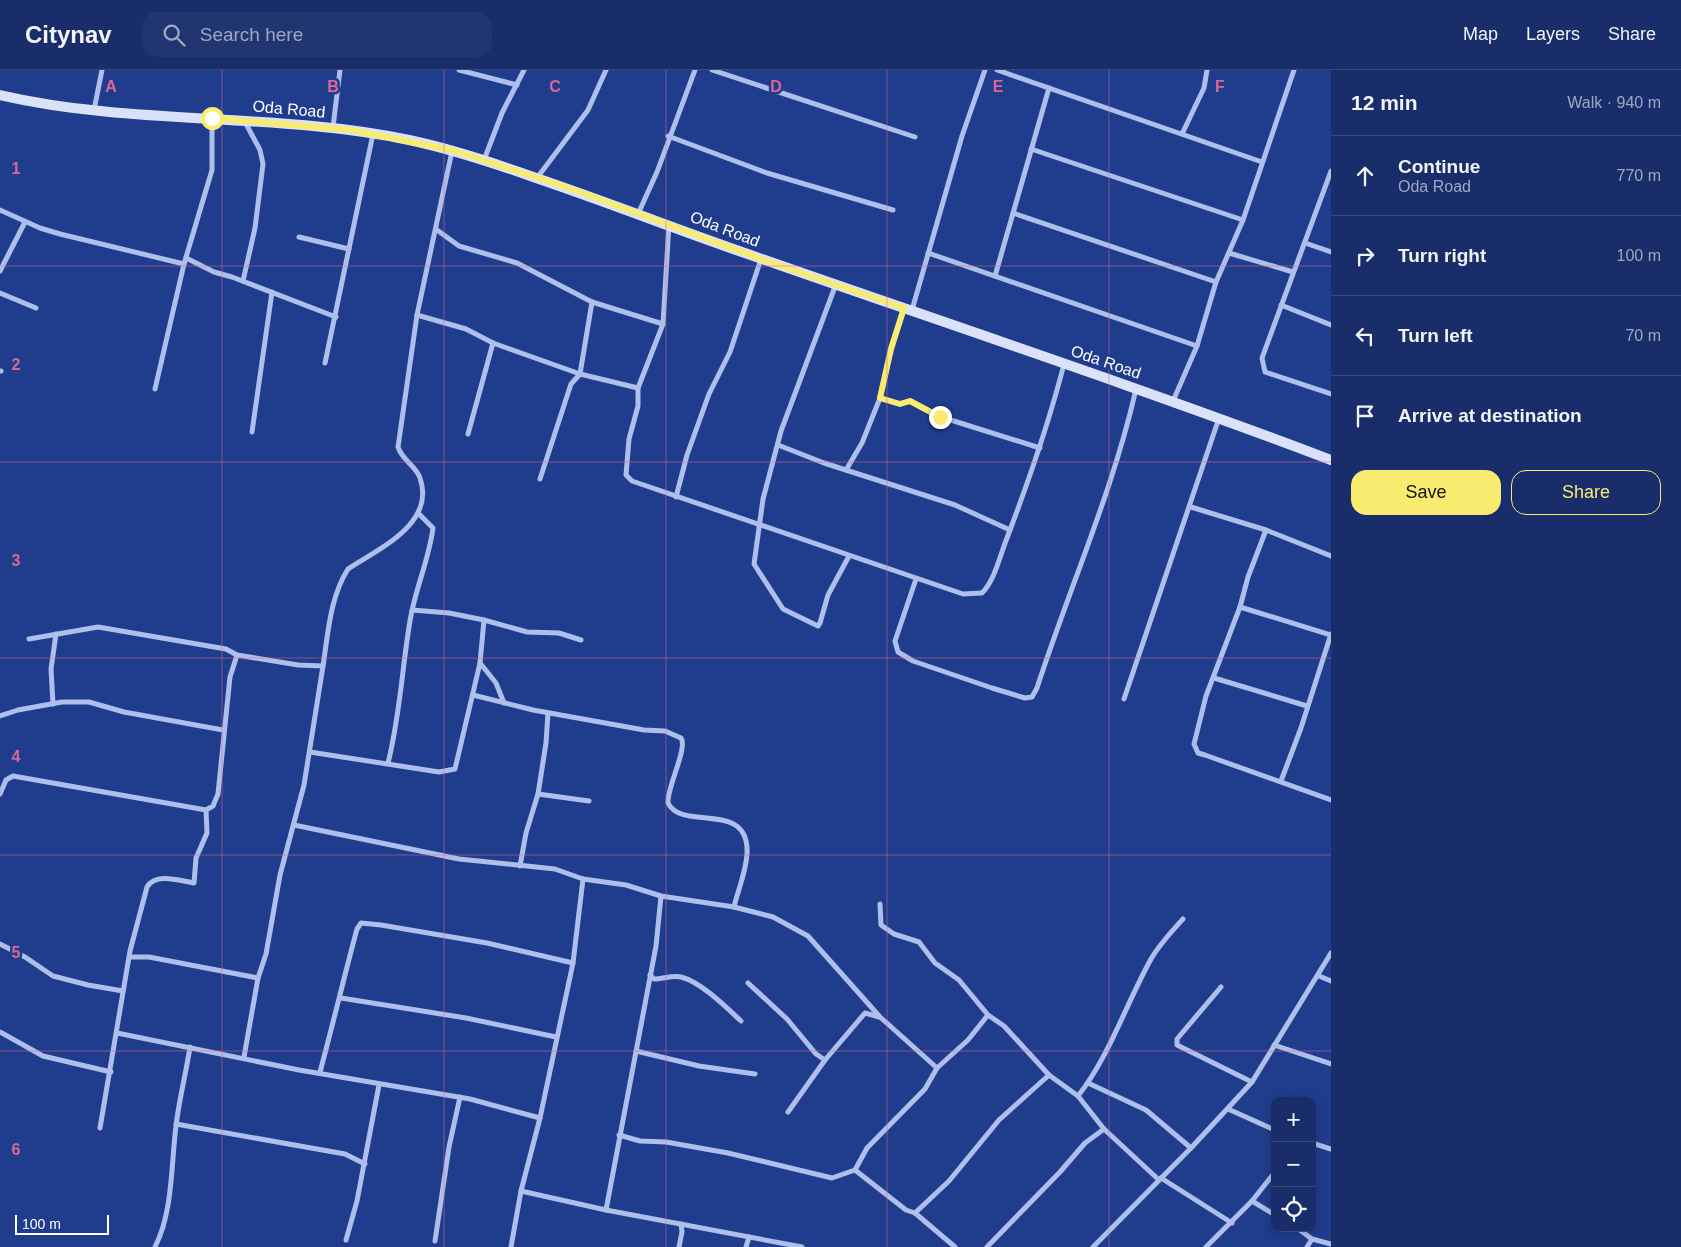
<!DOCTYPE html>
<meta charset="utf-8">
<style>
:root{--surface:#182d6a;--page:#213570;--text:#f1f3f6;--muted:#9fa8c1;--line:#36497e;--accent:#f9eb70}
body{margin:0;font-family:Arial,sans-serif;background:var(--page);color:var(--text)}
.controls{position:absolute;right:15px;bottom:15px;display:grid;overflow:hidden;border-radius:10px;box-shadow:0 2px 12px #0003}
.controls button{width:45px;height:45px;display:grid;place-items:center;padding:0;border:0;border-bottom:1px solid var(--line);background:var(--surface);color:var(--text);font:25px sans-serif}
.scale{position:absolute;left:15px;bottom:12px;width:94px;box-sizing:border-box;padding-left:5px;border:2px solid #fff;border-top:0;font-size:14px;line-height:18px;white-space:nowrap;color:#fff;-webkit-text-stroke:4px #203c8d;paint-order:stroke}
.stop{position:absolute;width:15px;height:15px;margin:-11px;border:4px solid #f9eb70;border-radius:50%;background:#fff}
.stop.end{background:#f9eb70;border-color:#fff;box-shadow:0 1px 5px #0008}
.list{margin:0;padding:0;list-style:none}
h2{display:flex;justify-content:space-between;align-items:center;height:65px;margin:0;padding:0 20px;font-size:21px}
h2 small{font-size:16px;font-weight:400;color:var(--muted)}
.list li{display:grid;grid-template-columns:32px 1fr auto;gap:15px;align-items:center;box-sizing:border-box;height:80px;padding:0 20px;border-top:1px solid var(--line)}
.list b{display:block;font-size:19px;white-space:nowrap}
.list p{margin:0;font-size:16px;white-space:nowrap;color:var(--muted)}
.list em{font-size:16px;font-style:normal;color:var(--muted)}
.actions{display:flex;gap:10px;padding:15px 20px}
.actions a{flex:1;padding:11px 0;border:1px solid var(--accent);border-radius:15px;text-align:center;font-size:18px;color:var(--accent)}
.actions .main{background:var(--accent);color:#111}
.icon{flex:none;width:28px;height:28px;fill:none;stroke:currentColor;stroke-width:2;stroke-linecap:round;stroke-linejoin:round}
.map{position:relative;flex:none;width:1331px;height:1177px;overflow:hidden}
header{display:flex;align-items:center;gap:30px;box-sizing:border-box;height:70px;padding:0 25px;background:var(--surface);border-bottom:1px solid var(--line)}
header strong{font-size:24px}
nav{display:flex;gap:28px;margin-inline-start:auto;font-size:18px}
.search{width:350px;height:45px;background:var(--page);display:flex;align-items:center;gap:12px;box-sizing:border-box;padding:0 18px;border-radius:15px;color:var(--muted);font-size:19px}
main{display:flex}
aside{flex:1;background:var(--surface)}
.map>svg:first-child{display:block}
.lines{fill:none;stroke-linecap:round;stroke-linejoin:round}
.street{stroke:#afbfec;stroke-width:5}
.secondary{stroke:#dae2f9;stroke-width:10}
.route{stroke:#f9eb70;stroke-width:6}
.grid{fill:none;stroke:#d76994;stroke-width:1;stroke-opacity:0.55}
.labels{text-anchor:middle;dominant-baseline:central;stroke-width:5;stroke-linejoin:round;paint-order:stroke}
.street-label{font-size:16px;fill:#fff;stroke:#203c8d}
.grid-label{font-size:16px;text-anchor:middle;font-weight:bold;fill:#d76994;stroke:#203c8d;stroke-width:5;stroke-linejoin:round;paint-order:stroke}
</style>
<header>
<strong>Citynav</strong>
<div class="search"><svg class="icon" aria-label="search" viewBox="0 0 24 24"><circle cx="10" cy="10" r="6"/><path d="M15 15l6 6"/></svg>Search here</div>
<nav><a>Map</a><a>Layers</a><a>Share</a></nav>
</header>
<main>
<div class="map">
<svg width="1331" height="1177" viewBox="0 0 1331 1177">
<rect width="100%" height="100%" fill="#203c8d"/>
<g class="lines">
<!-- street -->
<g class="street">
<path d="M459,0L517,15"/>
<path d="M712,0L915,67"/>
<path d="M997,0L1262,92"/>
<path d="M94,40L102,0"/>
<path d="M333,57L340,0"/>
<path d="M1182,64L1204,18L1207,0"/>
<path d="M668,66L767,103L893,140"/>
<path d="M1031,79L1243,150"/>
<path d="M484,90L502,43L524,0"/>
<path d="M1331,101L1262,288L1265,302L1331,324"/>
<path d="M537,108L588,40L606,0"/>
<path d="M0,140L40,158L60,164L184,194"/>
<path d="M1013,143L1216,212"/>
<path d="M638,144L657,102L695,0"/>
<path d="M669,154L663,254L638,318V336L629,369L626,405L632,411C742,449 852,487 963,524L982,523C995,510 1000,485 1007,468C1029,410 1049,353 1064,294"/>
<path d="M437,160L459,176L517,193L592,232L663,254"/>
<path d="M299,167L349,179"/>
<path d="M1305,173L1331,182"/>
<path d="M928,183L1197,276"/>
<path d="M1229,183L1293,202"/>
<path d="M186,188L214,202L232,207L336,247"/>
<path d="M0,201L25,152"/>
<path d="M995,206L1049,18"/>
<path d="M243,211L255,158L263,94L260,80L245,52"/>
<path d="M836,214L781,361L763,429L754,494L783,539L818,556L820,553L828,525L849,486"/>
<path d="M0,223L36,238"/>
<path d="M1281,235L1331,255"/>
<path d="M912,240L962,66L985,0"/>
<path d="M417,245L466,259L493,273L580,304L638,318"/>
<path d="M325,293L373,64"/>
<path d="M0,301H1"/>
<path d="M155,319L184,194L212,100V49"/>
<path d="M880,328L900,334L910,331L941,347L1040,378"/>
<path d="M1173,331L1197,276L1216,212L1243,150L1294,0"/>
<path d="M252,362L272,222"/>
<path d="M468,364L493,273"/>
<path d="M778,375L824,393L955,435L1010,460"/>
<path d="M846,400L862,373L880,328L891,279L904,238"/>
<path d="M540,409L571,314L580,304L592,232"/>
<path d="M676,427L687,385L709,324L730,282L761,189"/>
<path d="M1191,437L1266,460L1331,486"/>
<path d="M1266,460L1248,507L1240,537L1206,626L1194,674L1198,683L1205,685L1331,730"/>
<path d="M916,509L895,571L898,582L913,591L992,618L1025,628L1032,627L1037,618C1069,519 1113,421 1136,319"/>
<path d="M1240,537L1331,565"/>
<path d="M412,540L449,543L484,550L527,562L559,563L581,570"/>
<path d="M29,569L98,557L226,579L237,585"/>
<path d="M480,593L496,613L504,633"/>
<path d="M1214,608L1307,636"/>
<path d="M473,625L533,640L644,660L665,661L681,668C688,678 667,717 668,733C682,762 750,729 747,784C746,802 738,820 734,837"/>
<path d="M1124,629L1219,348"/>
<path d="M53,634L51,599L56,564"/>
<path d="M0,646L18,640L62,632H89L124,642L223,660"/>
<path d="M310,682L439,702L455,699L480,593L484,550"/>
<path d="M388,693C400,646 402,598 410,551C415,519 429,490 433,458L419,444"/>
<path d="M1281,711L1301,658L1331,564"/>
<path d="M0,724L6,710L13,706L206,740L213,736L218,724L230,607L237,585L298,595L323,596C328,564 330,527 348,499C378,479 436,454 420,408C416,396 402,390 398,377L417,245L452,81"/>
<path d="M538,724L589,731"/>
<path d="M294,755L459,789L555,799L583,809L626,815L661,826L734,837L773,847L808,866L880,947L937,998"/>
<path d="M520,796L526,763L538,724L546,673L548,643"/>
<path d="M880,834L881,855L894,864L919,872L935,893L959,910L988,945"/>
<path d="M0,874L25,887L53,906L88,915L123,921"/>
<path d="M130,887H149L258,908"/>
<path d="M650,905L654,909C663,909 672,905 681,907C701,912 726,937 741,951"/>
<path d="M1319,906L1331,911"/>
<path d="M748,913L787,949L816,984L825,990"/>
<path d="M1221,917L1177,969V975L1252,1012"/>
<path d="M341,928L466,948L556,967"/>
<path d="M0,962L43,986L111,1002"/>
<path d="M117,963L299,1000L470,1029L540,1048"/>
<path d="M1274,975L1331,994"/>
<path d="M636,981L699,996L755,1004"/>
<path d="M244,987L258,908L266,884L280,805L304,715L323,596"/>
<path d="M320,1002C333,954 344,907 357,859L361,853L381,855L487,873L573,893"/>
<path d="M1088,1013L1146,1040L1191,1078"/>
<path d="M1078,1026C1110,985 1126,934 1151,889C1159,875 1172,861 1183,849"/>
<path d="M1228,1039L1275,1060"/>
<path d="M788,1042L825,990L865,943L879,947"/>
<path d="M176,1054L345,1084L365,1094"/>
<path d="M100,1058L130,881L147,817C156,802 180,811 194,813L196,788L207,763L206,740"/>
<path d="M619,1065L640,1071L666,1072L728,1083L832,1108L855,1100L906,1140L915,1143L955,1177"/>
<path d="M1312,1073L1331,1079"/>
<path d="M855,1100L867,1078L925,1019L937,998L968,970L988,945L1004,956L1049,1005L1078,1026L1104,1059L1159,1110"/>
<path d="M1161,1108L1232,1153"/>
<path d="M521,1121L606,1140L802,1177"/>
<path d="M1252,1131L1275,1145"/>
<path d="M606,1140L656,876L661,826"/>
<path d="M915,1143L949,1111L999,1050L1049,1005"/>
<path d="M1297,1158L1312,1169L1331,1174"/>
<path d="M346,1170L357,1131L379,1015"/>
<path d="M435,1171L449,1077L460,1027"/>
<path d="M155,1177C173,1142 171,1095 176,1056C179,1030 186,1003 190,977"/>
<path d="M511,1177L521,1121L540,1048L573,893L583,809"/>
<path d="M679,1177L682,1162L681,1154"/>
<path d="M746,1177L749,1167"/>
<path d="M987,1177L1060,1102L1085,1073L1104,1059"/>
<path d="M1093,1177L1191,1078L1252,1012L1331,883"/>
<path d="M1206,1177L1252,1131L1275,1102"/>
<path d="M1307,1177L1312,1169"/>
</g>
<!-- secondary -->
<path class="secondary" d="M0,25C134,56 274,42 409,70C452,79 494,93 536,108C613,134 688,164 765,190C954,256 1144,319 1331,390"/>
</g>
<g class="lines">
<!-- route -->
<path class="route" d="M212,48L351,60L452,80L569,118L761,189L904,238L891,279L880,328L900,334L910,331L940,347"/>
</g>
<!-- grid -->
<path class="grid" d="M222,0V1177M444,0V1177M666,0V1177M887,0V1177M1109,0V1177M0,196H1331M0,392H1331M0,588H1331M0,785H1331M0,981H1331"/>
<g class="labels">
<!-- street labels -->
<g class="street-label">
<text transform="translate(289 39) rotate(5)">Oda Road</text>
<text transform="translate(725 159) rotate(21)">Oda Road</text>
<text transform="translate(1106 292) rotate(19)">Oda Road</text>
</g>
</g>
<g class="grid-label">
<text x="111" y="22">A</text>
<text x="333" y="22">B</text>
<text x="555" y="22">C</text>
<text x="776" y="22">D</text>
<text x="998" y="22">E</text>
<text x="1220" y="22">F</text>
<text x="16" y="104">1</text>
<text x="16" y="300">2</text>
<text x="16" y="496">3</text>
<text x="16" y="692">4</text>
<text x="16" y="888">5</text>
<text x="16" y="1085">6</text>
</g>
</svg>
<div class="controls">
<button>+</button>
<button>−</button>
<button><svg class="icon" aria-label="locate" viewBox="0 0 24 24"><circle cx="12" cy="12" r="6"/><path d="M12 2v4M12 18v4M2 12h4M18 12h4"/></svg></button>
</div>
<div class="scale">100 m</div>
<div class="stop" style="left:212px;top:48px"></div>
<div class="stop end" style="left:940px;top:347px"></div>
</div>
<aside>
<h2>12 min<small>Walk · 940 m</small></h2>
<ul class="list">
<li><svg class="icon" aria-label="ahead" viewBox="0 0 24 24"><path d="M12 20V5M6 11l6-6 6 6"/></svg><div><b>Continue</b><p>Oda Road</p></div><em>770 m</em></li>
<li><svg class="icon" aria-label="right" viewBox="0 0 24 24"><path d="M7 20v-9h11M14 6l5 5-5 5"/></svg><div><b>Turn right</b></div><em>100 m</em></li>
<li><svg class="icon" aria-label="left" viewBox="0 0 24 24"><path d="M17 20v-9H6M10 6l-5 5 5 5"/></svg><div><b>Turn left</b></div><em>70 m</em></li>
<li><svg class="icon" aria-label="arrive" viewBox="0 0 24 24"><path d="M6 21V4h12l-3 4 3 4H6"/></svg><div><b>Arrive at destination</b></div></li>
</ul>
<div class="actions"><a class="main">Save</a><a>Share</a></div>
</aside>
</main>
